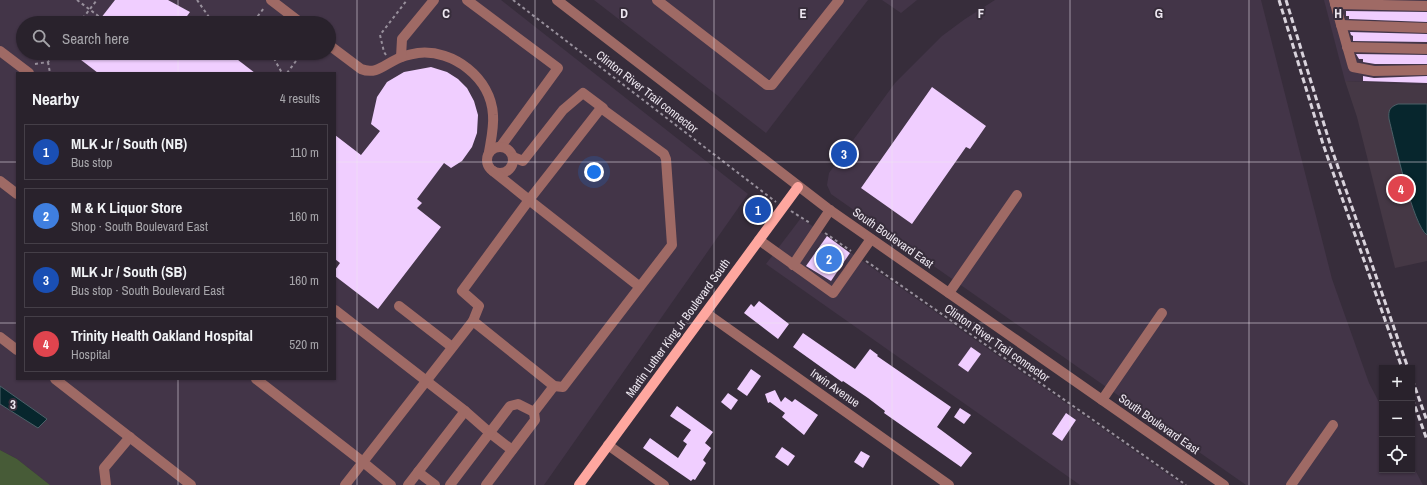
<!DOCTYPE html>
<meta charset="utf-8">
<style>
:root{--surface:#29222c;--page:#352f38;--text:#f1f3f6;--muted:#a5a4a9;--line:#453f48;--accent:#57c9e2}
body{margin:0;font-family:"Archivo Narrow",sans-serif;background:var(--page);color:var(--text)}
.controls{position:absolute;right:12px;bottom:12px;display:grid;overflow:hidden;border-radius:0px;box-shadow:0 1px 3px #0004}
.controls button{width:36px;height:36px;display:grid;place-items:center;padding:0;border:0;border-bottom:1px solid var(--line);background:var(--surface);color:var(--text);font:20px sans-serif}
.you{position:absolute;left:594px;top:172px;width:14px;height:14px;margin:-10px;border:3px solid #fff;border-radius:50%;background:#1a73e8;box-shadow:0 0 0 6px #1a73e833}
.badge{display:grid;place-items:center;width:26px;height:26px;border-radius:50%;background:var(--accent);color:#fff;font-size:13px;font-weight:700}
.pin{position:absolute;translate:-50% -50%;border:2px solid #fff;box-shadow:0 1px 4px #0006}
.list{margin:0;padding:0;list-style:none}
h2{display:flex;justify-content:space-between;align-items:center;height:52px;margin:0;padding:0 16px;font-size:17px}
h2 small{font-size:13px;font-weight:400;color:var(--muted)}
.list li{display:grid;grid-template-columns:26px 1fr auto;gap:12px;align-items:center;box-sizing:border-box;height:56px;margin:0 8px 8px;padding:0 8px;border:1px solid var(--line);border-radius:0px}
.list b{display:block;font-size:15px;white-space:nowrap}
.list p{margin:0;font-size:13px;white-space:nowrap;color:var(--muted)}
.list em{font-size:13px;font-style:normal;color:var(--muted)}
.icon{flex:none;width:22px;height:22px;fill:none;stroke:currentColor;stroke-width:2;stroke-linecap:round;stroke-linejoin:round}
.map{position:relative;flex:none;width:1427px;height:485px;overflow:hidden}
.search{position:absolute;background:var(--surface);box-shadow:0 1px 3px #0004;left:16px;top:16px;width:320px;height:44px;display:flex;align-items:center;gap:10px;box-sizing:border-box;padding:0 14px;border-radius:22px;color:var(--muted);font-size:15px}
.panel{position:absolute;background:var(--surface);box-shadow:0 1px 3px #0004;left:16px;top:72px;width:320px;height:308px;border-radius:0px}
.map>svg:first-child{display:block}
.built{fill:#433548;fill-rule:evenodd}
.medical{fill:#453845}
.green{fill:#475b37}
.water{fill:#07262d;stroke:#4c6068}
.building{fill:#f0ceff}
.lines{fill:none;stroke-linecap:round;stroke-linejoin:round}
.path{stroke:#98909c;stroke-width:2;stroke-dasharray:3 3;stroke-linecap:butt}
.minor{stroke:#9f6a65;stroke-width:10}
.major{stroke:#fea79f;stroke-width:10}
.rail{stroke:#d9d3dc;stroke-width:3;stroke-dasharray:6 3;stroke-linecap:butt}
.grid{fill:none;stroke:#eee8f1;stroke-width:1;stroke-opacity:0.55}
.labels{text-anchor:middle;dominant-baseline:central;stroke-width:4;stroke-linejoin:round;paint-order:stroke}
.street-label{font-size:12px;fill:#eee8f1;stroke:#372d3b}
.grid-label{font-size:13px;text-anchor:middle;font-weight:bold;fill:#eee8f1;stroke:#372d3b;stroke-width:4;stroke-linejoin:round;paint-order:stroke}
</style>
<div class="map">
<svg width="1427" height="485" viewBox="0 0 1427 485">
<rect width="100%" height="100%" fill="#372d3b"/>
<!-- built -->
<g class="built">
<path d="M0,0H501L748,194L544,485H50L17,459L0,450ZM23,23H329V53H23ZM17,73H335V379H17Z"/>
<path d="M594,0H868L766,133Z"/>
<path d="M882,0H917L901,13Z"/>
<path d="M995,0H1261L1332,279L1369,383L1382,408V470H1412V464L1423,485H1246L831,194L827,185L829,173L895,83L942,36L965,19Z"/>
<path d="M1324,0H1427V85L1345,81Z"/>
<path d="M801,218L1183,485H1080L766,264Z"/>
</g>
<!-- medical -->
<path class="medical" d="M1345,81L1427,85V261L1395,268L1357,117Z"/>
<!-- green -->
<path class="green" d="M0,450L17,459L50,485H0Z"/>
<!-- water -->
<g class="water">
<path d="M1398,104H1427V235C1413,226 1394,139 1389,119C1388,110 1390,107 1398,104Z"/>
<path d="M0,386L47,419L38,428L0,404Z"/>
</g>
<!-- building -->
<g class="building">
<path d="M115,0H168L190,12L182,23H97Z"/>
<path d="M1346,11L1427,12V22L1349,19V16H1346Z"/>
<path d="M1350,32L1427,34V42L1353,41V36L1351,35Z"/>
<path d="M72,53H229L255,73H98Z"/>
<path d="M1356,54L1427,55V64H1375L1363,62V59H1359Z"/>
<path d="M431,67L447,72L458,79L467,88L474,101L478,115L477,133L472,147L462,161L451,168L444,163L417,199L422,203L417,208L441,227L378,309L335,276V270L340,263L335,259V135L361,155L380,131L371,124L377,97L387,82L404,72Z"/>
<path d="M1363,76L1374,78L1427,76V83L1363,81Z"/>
<path d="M932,87L986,126L970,149L966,147L912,224L861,188Z"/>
<path d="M827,236L850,253L831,281L806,266Z"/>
<path d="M759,301L789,324L778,339L744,313L751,304L754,307Z"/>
<path d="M803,333L855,369L870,349L878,355L877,356L951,407L937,427L972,453L961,467L884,413L885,411L868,398L843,381L842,382L793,347Z"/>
<path d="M971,347L981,354L968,372L958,365Z"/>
<path d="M751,369L761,376L747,396L737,389Z"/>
<path d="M775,390L781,402L785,397L792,402L795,399L818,415L804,435L782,417L785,413L770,402L768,403L765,394Z"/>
<path d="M728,393L738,400L731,410L721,402Z"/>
<path d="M677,406L713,432L705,443L711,448L703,460L706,463L695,480L693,479L691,481L643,448L650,438L678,458L687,444L683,441L691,430L670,416Z"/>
<path d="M960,408L971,415L964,424L954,417Z"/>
<path d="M1066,413L1076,420L1062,441L1052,434Z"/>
<path d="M782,447L795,456L788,466L775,457Z"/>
<path d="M861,451L870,456L863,468L854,462Z"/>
</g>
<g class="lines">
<!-- path -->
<g class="path">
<path d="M77,0L101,18"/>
<path d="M197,0L209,17L254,21L255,23"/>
<path d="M513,0L776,202"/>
<path d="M254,21L264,8"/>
<path d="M79,23L97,0"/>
<path d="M271,53L282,73"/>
<path d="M386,55L384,52L380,35L407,0"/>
<path d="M48,62L50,73"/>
<path d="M35,64L48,62L55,53"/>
<path d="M287,73L302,53"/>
<path d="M791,211L810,223"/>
<path d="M825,233L851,251"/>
<path d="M866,261L1186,485"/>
</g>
<!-- minor -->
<g class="minor">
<path d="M271,0L301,23"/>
<path d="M467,0L558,68L501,146"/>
<path d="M557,0L827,208L1224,485"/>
<path d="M657,0L767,85H772L839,0"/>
<path d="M1334,0L1353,67L1374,71L1427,70"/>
<path d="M1335,4L1427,6"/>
<path d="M1341,25L1427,28"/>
<path d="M329,45L361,69C376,75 384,65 397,59C402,56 412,54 418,53C453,49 491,78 493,115C494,127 491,140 489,152"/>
<path d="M1347,47L1427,49"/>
<path d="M0,51L29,73"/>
<path d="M401,57L402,39L434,0"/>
<circle cx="500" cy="160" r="13"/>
<path d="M513,157L523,161L563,110L583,93L603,108"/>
<path d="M493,171L529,200L601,108L664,154L666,159L672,245L563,387L554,386L473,321L479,306L462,291L529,200L640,287"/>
<path d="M0,181L17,194"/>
<path d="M759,240L833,293L871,239"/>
<path d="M793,265L830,210"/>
<path d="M949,293L1017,195"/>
<path d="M399,306L452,347"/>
<path d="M335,310L465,411L408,485"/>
<path d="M706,313L949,485"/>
<path d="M0,337L17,350"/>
<path d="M55,379L191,485"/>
<path d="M256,379L363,462L345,485"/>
<path d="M1102,400L1162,313"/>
<path d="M465,411L490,433L512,450"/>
<path d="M608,445L664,485"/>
<path d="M418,472L435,485"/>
<path d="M106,485L104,468L130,437"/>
<path d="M391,485L363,462L473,321"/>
<path d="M450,485L510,406L518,404L534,412"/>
<path d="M486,485L535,420L534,412L554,386"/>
<path d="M1291,485L1333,425"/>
</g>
<!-- major -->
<path class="major" d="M579,485L798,187"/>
<!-- rail -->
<g class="rail">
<path d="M1279,0L1323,144L1402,368"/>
<path d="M1286,0L1331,147L1408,368"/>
<path d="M1412,379L1427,421"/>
<path d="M1412,398L1427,440"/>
</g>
</g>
<!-- grid -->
<path class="grid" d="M178,0V23M357,0V485M535,0V485M714,0V485M892,0V485M1070,0V485M1249,0V485M178,53V73M0,162H17M335,162H1427M0,323H17M335,323H1427M178,379V485"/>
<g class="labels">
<!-- street labels -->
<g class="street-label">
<text transform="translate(647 92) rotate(38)">Clinton River Trail connector</text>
<text transform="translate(893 238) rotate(35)">South Boulevard East</text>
<text transform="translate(678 328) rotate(-54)">Martin Luther King Jr Boulevard South</text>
<text transform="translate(997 343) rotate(35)">Clinton River Trail connector</text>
<text transform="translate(835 388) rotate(35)">Irwin Avenue</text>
<text transform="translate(1159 424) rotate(35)">South Boulevard East</text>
</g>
</g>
<g class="grid-label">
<text x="446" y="18">C</text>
<text x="624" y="18">D</text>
<text x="803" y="18">E</text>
<text x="981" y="18">F</text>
<text x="1159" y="18">G</text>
<text x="1338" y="18">H</text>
<text x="13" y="409">3</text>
</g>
</svg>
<div class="controls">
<button>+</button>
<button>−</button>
<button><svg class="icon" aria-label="locate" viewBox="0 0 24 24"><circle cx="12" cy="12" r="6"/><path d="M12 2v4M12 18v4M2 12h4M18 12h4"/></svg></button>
</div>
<div class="you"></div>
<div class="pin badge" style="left:758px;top:210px;background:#1a4fb4">1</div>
<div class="pin badge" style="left:829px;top:259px;background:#3f7fe0">2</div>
<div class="pin badge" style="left:844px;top:154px;background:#1a4fb4">3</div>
<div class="pin badge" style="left:1401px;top:189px;background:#e0444e">4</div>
<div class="search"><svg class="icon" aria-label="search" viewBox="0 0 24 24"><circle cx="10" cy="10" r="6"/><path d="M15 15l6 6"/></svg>Search here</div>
<section class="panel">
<h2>Nearby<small>4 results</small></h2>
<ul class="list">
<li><span class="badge" style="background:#1a4fb4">1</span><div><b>MLK Jr / South (NB)</b><p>Bus stop</p></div><em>110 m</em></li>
<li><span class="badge" style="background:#3f7fe0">2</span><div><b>M &amp; K Liquor Store</b><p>Shop · South Boulevard East</p></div><em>160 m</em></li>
<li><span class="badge" style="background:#1a4fb4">3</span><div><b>MLK Jr / South (SB)</b><p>Bus stop · South Boulevard East</p></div><em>160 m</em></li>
<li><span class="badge" style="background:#e0444e">4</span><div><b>Trinity Health Oakland Hospital</b><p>Hospital</p></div><em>520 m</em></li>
</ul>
</section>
</div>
